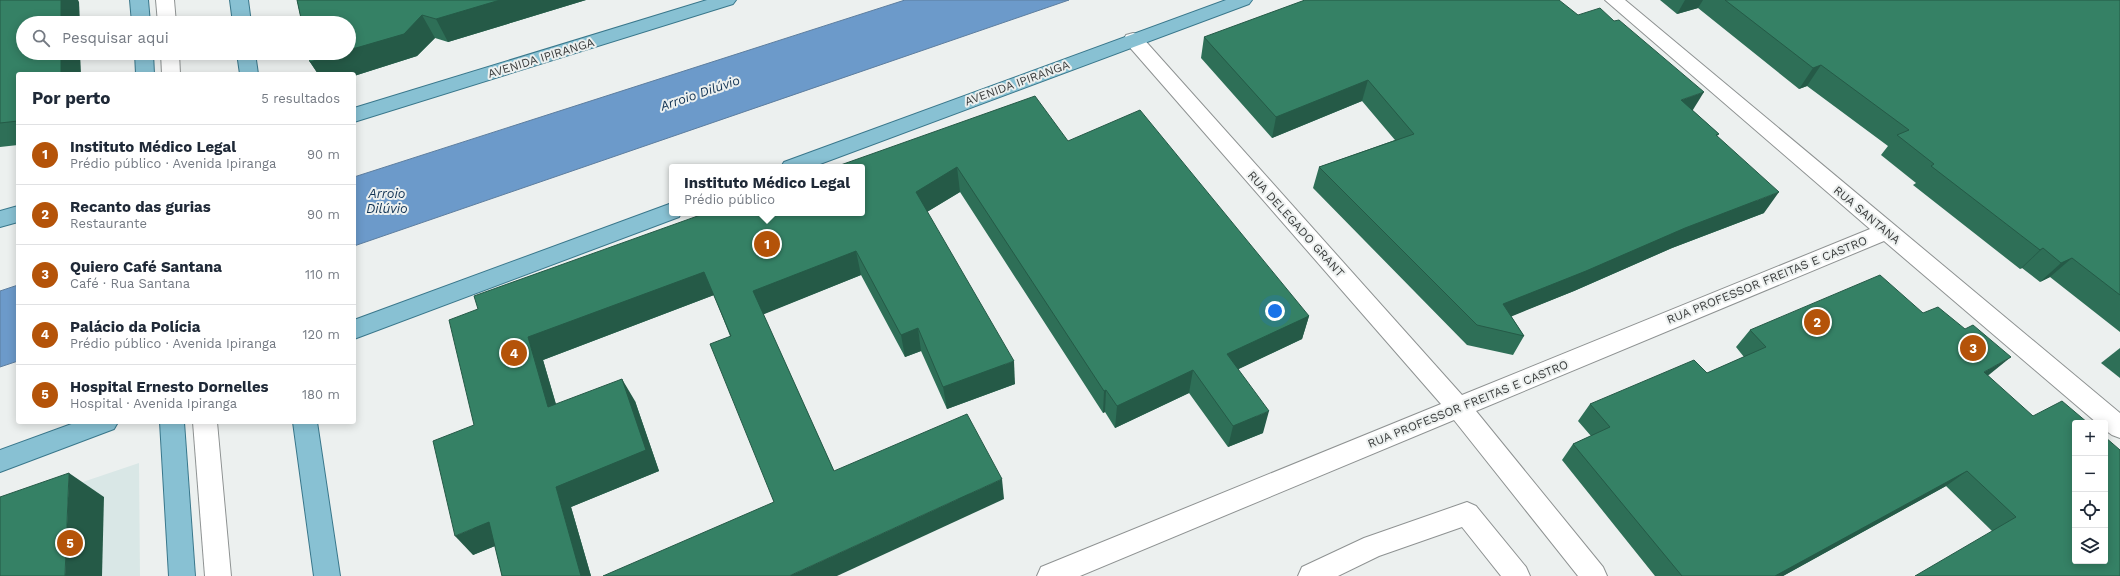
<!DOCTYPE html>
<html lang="pt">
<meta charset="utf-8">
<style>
:root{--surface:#fff;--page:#f2f2f3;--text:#1f2937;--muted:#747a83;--line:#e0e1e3;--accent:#b45309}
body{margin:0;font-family:"Work Sans",sans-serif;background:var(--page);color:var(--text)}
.controls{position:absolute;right:12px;bottom:12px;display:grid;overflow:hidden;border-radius:4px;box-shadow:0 2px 10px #0003}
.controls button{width:36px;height:36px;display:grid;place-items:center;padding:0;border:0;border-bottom:1px solid var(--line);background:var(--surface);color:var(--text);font:20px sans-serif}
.you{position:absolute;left:1275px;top:311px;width:14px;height:14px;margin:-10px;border:3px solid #fff;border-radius:50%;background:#1a73e8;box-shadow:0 0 0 6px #1a73e833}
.badge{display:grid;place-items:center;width:26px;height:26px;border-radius:50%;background:var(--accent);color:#fff;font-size:13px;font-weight:700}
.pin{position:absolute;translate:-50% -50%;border:2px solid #fff;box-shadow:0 1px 4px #0006}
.popup{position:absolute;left:669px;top:164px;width:196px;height:52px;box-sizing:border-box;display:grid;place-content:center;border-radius:4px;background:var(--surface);filter:drop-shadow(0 1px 3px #0005);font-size:13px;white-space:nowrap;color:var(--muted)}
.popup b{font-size:15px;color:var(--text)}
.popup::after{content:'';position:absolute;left:50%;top:100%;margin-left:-8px;border:8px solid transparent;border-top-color:var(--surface)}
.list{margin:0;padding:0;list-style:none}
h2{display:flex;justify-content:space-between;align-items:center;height:52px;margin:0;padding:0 16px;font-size:17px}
h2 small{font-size:13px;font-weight:400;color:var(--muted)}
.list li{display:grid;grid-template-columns:26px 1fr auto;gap:12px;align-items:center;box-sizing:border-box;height:60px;padding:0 16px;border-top:1px solid var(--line)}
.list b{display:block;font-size:15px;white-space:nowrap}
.list p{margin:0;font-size:13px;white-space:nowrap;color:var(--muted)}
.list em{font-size:13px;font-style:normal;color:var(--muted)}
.icon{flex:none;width:22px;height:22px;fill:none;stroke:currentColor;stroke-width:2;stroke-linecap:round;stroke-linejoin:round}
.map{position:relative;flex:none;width:2120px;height:576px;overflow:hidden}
.search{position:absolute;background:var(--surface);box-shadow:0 2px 10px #0003;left:16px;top:16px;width:340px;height:44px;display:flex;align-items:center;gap:10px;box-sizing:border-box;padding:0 14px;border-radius:22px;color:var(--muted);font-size:15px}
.panel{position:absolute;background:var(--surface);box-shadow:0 2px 10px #0003;left:16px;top:72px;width:340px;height:352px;border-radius:4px}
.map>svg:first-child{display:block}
.built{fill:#d9e7e6}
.water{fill:#6c9aca;stroke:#5d7e9f}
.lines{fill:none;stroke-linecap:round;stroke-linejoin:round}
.minor-casing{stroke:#8e9292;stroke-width:2}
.major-casing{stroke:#39778b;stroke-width:2}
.minor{fill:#fff;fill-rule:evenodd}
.major{fill:#88c1d3;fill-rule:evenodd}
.wall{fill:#2e6f57}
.shaded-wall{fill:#255a47}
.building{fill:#358165;stroke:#255a47}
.labels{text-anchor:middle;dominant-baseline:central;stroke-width:4;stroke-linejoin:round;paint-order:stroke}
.street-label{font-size:12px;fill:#3a3c3c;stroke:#ecf0ef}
.water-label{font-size:13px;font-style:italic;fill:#103253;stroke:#ecf0ef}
</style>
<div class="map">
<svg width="2120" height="576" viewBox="0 0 2120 576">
<rect width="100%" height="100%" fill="#ecf0ef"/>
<!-- built -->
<path class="built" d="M139,463L140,576H0V510Z"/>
<!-- water -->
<g class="water">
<path d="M905,0H1069L354,246V177Z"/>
<path d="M18,285V361L0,367V291Z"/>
</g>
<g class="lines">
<defs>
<g id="minor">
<path d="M156,0H174L176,23H158Z"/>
<path d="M1605,0H1625L2120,413V438L2112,435L2105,430V423H2097L1884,241L1476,411L1603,567L1607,576H1578L1454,420L1080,576H1037L1041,567L1441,404L1126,43L1124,39L1126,35L1133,33L1140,35L1462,395L1870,229Z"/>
<path d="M161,53H179L180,74H162Z"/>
<path d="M193,422H217L231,576H205Z"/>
<path d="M1467,502L1476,506L1526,567L1530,576H1501L1462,527L1379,556L1338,576H1298L1302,567L1364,538Z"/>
</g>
<g id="major">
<path d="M130,0H148L150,23H132Z"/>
<path d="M230,0H248L251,23H233Z"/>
<path d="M707,0H736L733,4L354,122V108Z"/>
<path d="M1226,0H1252L1249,4L812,167H781L784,162Z"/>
<path d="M135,53H153L154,74H136Z"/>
<path d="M237,53H255L258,74H240Z"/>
<path d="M672,203V213H681L679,217L354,339V320Z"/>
<path d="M18,206V222L0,227V211Z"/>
<path d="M77,422H118L114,429L0,472V450Z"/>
<path d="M160,422H184L195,576H169Z"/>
<path d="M293,422H317L340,576H314Z"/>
</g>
</defs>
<!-- minor casing -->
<use href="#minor" class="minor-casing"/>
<!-- major casing -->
<use href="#major" class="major-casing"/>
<!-- minor -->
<use href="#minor" class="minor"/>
<!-- major -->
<use href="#major" class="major"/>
</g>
<!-- wall -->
<g class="wall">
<path d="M0,0L79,2L18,74V145L0,147Z"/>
<path d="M297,0H586L448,42L435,38L417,56L354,76V74H318L310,62Z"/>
<path d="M1660,0H2120V332L2050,277L2040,282L2022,268L2020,269L1913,185L1916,183L1881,155L1888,146L1807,86L1799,89L1698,8L1677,14Z"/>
<path d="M1204,37L1692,110L1719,134L1717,136L1764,213L1672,248L1574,291L1511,316L1524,336L1513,355L1467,345L1313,188L1319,167L1395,140L1362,101L1272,138L1201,58Z"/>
<path d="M1068,141L1309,316L1302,339L1238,369L1263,433L1228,447L1189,393L1115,428L1105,412L1103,413L960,192L927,212L1015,384L947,409L921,351L905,357L861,275L763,314L834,471L1004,499L774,502L730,336L714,295L543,360L556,404L635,401L659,471L571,507L591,576H502L495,546L473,555L474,425L478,309L862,167Z"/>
<path d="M1750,330L1990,374L1988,375L2120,576L1992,531L1946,486L1783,576H1655L1562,460L1573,444L1591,436L1578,421L1590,404L1707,373L1744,357L1736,347Z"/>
<path d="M2120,348V378L2101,363Z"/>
</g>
<!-- shaded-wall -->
<g class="shaded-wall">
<path d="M61,0H78L79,2L80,23H61Z"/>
<path d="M500,0H586L448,42L436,19Z"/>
<path d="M1685,0H1703L1698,8L1677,14Z"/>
<path d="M422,15L435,38L417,56L354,76V74H318L310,62L339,53H349V50Z"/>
<path d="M61,53H80L81,74H61Z"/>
<path d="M1821,65L1807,86L1799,89L1813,68Z"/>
<path d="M1368,80L1362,101L1272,138L1276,117Z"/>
<path d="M1704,92L1691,113L1681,100Z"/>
<path d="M957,167L960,192L920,216L916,192Z"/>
<path d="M1779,192L1764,213L1672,248L1574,291L1493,324L1503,304L1685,228Z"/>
<path d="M2043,248L2022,268L2020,269L2040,250Z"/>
<path d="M856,251L861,275L762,315L753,291Z"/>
<path d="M2072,258L2050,277L2040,282L2061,263Z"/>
<path d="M704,272L714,295L543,360L563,429L548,407L528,337Z"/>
<path d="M1309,316L1302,339L1222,377L1227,354Z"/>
<path d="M918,328L921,351L905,357L901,335Z"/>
<path d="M2011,357L1990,374L1964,389L1984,372Z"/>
<path d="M1014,361L1015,384L947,409L943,387Z"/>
<path d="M1193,370L1189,393L1115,428L1117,406Z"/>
<path d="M622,379L635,401L659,471L571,507L591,576H581L556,487Z"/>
<path d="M1106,390L1105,412L1103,413L1104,391Z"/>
<path d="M1269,411L1263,433L1228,447L1233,426Z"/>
<path d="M1967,471L1946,486L1783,576H1775Z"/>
<path d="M69,473L104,497L102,576H65Z"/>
<path d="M1002,479L1004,499L837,576H789Z"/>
<path d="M489,522L507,541L473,555L455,536Z"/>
</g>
<!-- building -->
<g class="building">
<path d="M0,0H61V23H23V53H61V74H18V121L0,123Z"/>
<path d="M297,0H500L436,19L422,15L404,34L349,50V23H302Z"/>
<path d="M1305,0H1559L1578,15L1600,8L1614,21L1619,20L1704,92L1681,100L1719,134L1716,135L1779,192L1685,228L1586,271L1503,304L1524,336L1477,325L1319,167L1414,134L1368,80L1276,117L1204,37Z"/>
<path d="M1725,0H2120V295L2072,258L2061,263L2043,248L2040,250L1931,166L1934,164L1897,135L1909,130L1821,65L1813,68Z"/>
<path d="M308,53H339L310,62Z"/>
<path d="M1035,96L1068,141L1140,110L1309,316L1227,354L1269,411L1233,426L1193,370L1117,406L1106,390L1104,391L957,167L916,192L1014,361L943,387L918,328L901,335L856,251L753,291L834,471L967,414L1002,479L789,576H603L774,502L710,344L731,336L704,272L528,337L548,407L622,379L646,450L556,487L581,576H502L489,522L455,536L433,441L474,425L449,320L478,309L474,296L706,213H862V167H835Z"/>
<path d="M1880,275L1923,313L1938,307L1965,329L1973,325L2011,357L1984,372L2033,416L2062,401L2088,423H2075V561H2105V437L2120,450V576H1915L2016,517L1967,471L1775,576H1682L1573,444L1610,427L1590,404L1694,360L1707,373L1766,347L1750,330Z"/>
<path d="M69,473L65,576H0V497Z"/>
</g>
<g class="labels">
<!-- street labels -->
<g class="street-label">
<text transform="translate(541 58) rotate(-17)">AVENIDA IPIRANGA</text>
<text transform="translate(1017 83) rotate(-20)">AVENIDA IPIRANGA</text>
<text transform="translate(1867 215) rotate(40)">RUA SANTANA</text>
<text transform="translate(1296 224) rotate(48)">RUA DELEGADO GRANT</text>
<text transform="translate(1767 280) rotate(-22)">RUA PROFESSOR FREITAS E CASTRO</text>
<text transform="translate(1468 404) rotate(-22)">RUA PROFESSOR FREITAS E CASTRO</text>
</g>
<!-- water labels -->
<g class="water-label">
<text transform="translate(700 93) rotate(-19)">Arroio Dilúvio</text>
<text x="387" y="193">Arroio<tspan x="387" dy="15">Dilúvio</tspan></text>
</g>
</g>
</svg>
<div class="controls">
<button>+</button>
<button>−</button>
<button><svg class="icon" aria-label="locate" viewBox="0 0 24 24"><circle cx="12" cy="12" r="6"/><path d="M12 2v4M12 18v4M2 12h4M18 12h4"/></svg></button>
<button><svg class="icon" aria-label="layers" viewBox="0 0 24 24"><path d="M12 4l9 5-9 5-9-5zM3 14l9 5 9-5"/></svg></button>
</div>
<div class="you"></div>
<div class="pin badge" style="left:767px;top:244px">1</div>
<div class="popup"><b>Instituto Médico Legal</b>Prédio público</div>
<div class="pin badge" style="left:1817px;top:322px">2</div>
<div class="pin badge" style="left:1973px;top:348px">3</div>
<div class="pin badge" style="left:514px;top:353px">4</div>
<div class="pin badge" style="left:70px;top:543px">5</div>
<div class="search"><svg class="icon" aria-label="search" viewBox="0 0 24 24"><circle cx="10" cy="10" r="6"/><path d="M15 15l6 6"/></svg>Pesquisar aqui</div>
<section class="panel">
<h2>Por perto<small>5 resultados</small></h2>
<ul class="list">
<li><span class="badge">1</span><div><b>Instituto Médico Legal</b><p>Prédio público · Avenida Ipiranga</p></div><em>90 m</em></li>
<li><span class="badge">2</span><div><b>Recanto das gurias</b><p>Restaurante</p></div><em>90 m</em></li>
<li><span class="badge">3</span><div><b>Quiero Café Santana</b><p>Café · Rua Santana</p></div><em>110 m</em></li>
<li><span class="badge">4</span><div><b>Palácio da Polícia</b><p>Prédio público · Avenida Ipiranga</p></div><em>120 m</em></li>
<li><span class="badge">5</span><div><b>Hospital Ernesto Dornelles</b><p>Hospital · Avenida Ipiranga</p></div><em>180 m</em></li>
</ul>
</section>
</div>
